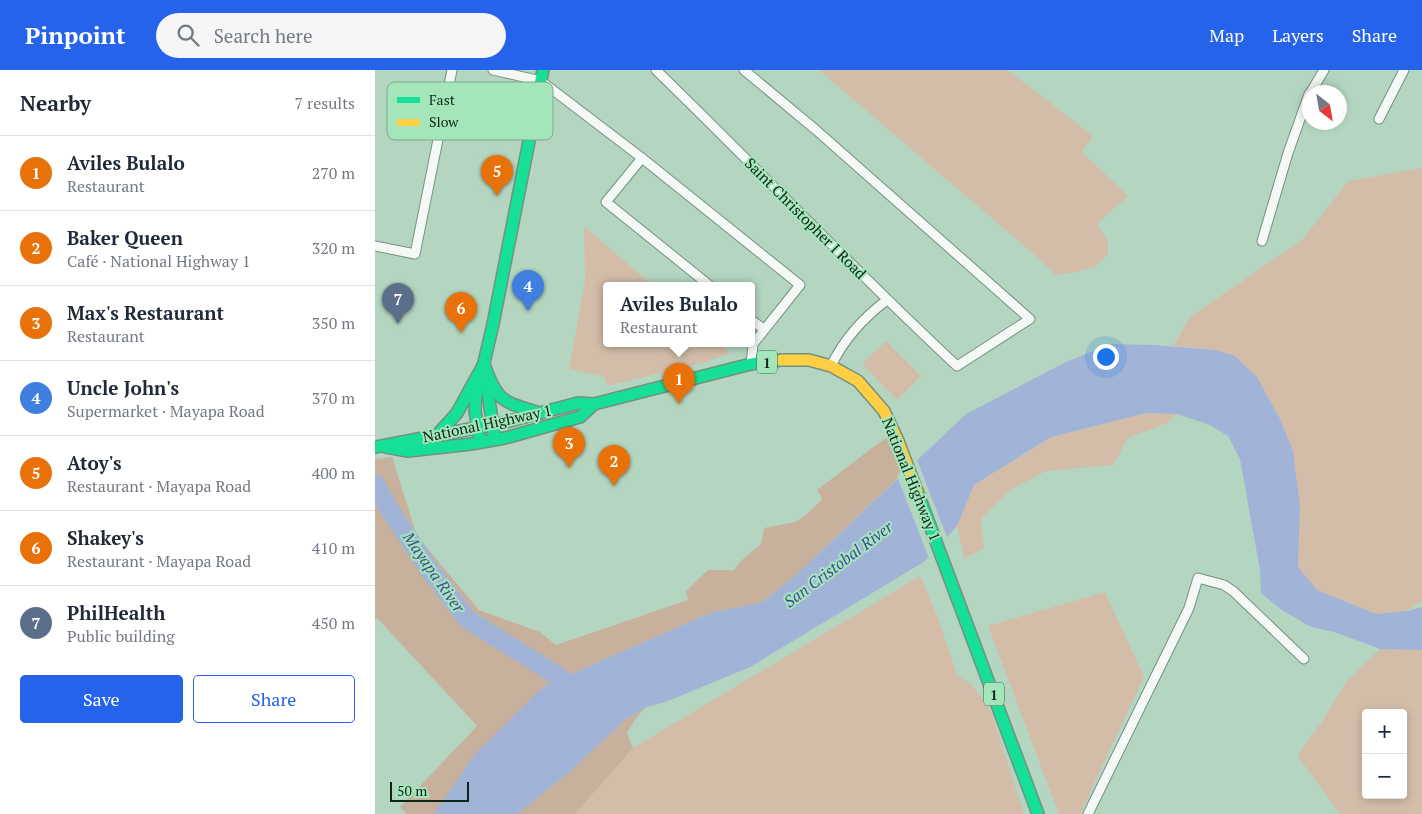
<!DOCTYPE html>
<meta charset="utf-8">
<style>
:root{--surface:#fff;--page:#f6f6f7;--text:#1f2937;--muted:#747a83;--line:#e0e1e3;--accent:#2563eb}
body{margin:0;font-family:"PT Serif",serif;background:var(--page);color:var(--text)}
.controls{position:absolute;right:15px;bottom:15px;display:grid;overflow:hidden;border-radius:5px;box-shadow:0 2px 8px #0003}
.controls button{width:45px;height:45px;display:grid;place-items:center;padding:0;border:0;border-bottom:1px solid var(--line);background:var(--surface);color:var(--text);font:25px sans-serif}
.compass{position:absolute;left:927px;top:15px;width:45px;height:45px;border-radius:50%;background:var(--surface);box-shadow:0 2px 8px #0003;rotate:149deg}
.scale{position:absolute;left:15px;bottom:12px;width:79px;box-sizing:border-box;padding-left:5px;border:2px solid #0d2717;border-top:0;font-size:14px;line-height:18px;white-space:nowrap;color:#0d2717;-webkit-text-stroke:4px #a5e5bb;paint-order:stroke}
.you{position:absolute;left:730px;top:286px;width:18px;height:18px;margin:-12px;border:4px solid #fff;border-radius:50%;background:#1a73e8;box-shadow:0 0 0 8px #1a73e833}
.badge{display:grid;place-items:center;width:32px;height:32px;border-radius:50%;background:var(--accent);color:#fff;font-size:16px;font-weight:700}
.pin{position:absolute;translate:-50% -41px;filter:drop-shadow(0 1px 2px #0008)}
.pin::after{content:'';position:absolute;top:26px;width:18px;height:15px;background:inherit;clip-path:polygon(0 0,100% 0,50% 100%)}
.popup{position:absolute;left:228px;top:212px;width:152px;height:65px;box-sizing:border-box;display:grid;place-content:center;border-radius:5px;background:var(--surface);filter:drop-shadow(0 1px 4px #0005);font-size:16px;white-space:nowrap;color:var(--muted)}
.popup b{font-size:19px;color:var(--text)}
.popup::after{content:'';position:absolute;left:50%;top:100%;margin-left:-10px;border:10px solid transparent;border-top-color:var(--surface)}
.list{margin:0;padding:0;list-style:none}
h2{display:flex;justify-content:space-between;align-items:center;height:65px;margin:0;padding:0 20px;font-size:21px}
h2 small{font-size:16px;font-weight:400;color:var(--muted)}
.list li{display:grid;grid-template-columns:32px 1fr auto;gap:15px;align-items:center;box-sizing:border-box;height:75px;padding:0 20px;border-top:1px solid var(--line)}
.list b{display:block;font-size:19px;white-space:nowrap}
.list p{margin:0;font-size:16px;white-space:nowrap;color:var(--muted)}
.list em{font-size:16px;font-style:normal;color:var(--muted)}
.actions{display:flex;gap:10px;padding:15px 20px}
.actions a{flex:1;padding:11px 0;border:1px solid var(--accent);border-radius:5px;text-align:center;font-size:18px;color:var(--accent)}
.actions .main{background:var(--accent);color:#fff}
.icon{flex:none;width:28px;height:28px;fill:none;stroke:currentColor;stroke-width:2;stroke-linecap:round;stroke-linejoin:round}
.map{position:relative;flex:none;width:1047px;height:744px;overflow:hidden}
header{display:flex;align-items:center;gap:30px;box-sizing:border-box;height:70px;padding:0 25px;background:var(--accent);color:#fff}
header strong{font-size:24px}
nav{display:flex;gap:28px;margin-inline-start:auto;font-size:18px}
.search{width:350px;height:45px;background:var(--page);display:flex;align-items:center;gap:12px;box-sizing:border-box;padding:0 18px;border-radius:28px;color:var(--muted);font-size:19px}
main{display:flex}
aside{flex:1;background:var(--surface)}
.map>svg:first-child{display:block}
.green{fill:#d3bda9;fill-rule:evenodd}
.forest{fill:#c8b19c}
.water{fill:#a1b4d8}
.pier{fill:#b4d6c0}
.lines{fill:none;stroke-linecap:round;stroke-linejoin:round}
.river{stroke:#a1b4d8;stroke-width:19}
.street-casing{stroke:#759080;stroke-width:11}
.fast-casing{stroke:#759080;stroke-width:14}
.slow-casing{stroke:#759080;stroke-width:14}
.street{stroke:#f4f9f6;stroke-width:9}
.fast{stroke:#16e098;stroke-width:11}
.slow{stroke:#ffcf43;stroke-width:11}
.labels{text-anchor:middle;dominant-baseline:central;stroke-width:4;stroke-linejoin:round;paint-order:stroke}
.shield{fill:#a5e5bb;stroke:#3b6048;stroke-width:1}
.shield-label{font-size:14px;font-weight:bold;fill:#0d2717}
.street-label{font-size:15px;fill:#0d2717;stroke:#a5e5bb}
.water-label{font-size:16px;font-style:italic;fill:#424a95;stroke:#a5e5bb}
.key{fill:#a5e5bb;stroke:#77ac8a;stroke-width:1}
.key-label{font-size:14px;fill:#0d2717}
</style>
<header>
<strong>Pinpoint</strong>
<div class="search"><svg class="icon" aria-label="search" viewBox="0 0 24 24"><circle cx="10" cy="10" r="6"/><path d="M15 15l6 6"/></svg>Search here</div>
<nav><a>Map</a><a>Layers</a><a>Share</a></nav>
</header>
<main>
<aside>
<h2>Nearby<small>7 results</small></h2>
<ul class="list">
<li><span class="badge" style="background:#e8710a">1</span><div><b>Aviles Bulalo</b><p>Restaurant</p></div><em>270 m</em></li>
<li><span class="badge" style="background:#e8710a">2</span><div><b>Baker Queen</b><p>Café · National Highway 1</p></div><em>320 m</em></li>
<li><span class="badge" style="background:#e8710a">3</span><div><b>Max's Restaurant</b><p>Restaurant</p></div><em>350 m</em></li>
<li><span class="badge" style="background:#3f7fe0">4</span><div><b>Uncle John's</b><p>Supermarket · Mayapa Road</p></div><em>370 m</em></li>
<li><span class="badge" style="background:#e8710a">5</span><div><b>Atoy's</b><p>Restaurant · Mayapa Road</p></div><em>400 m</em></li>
<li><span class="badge" style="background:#e8710a">6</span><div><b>Shakey's</b><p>Restaurant · Mayapa Road</p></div><em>410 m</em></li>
<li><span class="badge" style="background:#5c6f8a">7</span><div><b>PhilHealth</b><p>Public building</p></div><em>450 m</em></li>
</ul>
<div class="actions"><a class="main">Save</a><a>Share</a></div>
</aside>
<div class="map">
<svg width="1047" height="744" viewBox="0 0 1047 744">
<rect width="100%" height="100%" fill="#b4d6c0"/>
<!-- green -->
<g class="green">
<path d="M444,0H633L718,66L707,82L753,126L722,154L733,172V184L720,197L701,202L680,205L670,194Z"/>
<path d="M1047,98V531L1032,541L1001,544L941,520L923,497L925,436L882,307L859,286L840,280L798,276L815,247L927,170L973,111Z"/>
<path d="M209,156L277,215H232V273H343L355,283L327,293L232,316L230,307L194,299L210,211Z"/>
<path d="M511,271L546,306L522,330L487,294Z"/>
<path d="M771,343L802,344L792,353L753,368L738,395L671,401L635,420L606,449L609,478L589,489L582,456L599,415L676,367Z"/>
<path d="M545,506L563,548L582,605L596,614L616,641L649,744H200L258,678Z"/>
<path d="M730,522L769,607L705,744H684L613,556Z"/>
<path d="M1005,579L1047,580V744H965L922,685L946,653L972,611ZM991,643H1028V725H991Z"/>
</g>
<!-- forest -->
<g class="forest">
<path d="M513,367L516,373L527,404L423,503L386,533L338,542L169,616L59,744H32L25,737L102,656L2,548L0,550V389L17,387L42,466L104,540L165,562L181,575L313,530L311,521L333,500H359L367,490L386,474L389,458L420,452L431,445L447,429L442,420L501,375Z"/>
<path d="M272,636L261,648L252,663L258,678L200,744H142L193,703L251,649Z"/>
</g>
<!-- water -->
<path class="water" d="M737,274L779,275L840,280L860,286L882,307L905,349L918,381L925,436L923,497L942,520L1001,544L1032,541L1047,537V580L1005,579L959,562L936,557L905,539L886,523L885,500L865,389L853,366L835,355L802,344L771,343L676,367L599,415L582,456L555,487L547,493L375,597L293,631L272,637L251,649L193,703L142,744H59L100,684L169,616L338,542L386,533L423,503L591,344L691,292Z"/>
<!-- pier -->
<path class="pier" d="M541,387L573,470L555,491L522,406Z"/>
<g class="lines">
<!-- river -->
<path class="river" d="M0,414L13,437L54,499L92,549L183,606L204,626"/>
<defs>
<g id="street">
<path d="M118,0L166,11L267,88L425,215L378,274L376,294"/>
<path d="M281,0C382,98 479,200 582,296L655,249L441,60L369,0"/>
<path d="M936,22L949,0"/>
<path d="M1004,49L1029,0"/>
<path d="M267,88L231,132L334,215"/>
<path d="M887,171L913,83L934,24"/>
<path d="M0,176L40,184L77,0"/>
<path d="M376,250L389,259"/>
<path d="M456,296C469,269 488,248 512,230"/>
<path d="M713,744L814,538L823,508L849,515L858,521L929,589"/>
</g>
<g id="fast">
<path d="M109,294C122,332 128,332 165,343"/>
<path d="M111,309L119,364"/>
<path d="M63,364L82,343L109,294"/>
<path d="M104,365L100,341L101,327L118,254L168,0"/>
<path d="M0,377L127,353L203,333L219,334L376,294L406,290"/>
<path d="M11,377L33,381L96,374L130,368L205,347L219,334"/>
<path d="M542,421L663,744"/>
</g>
<path id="slow" d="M406,290H434L456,296L483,311L509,341L523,371L542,421"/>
</defs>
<!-- street casing -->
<use href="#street" class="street-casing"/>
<!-- fast casing -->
<use href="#fast" class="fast-casing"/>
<!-- slow casing -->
<use href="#slow" class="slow-casing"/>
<!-- street -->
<use href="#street" class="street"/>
<!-- fast -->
<use href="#fast" class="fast"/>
<!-- slow -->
<use href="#slow" class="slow"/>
</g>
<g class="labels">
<!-- shield labels -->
<g class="shield">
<rect x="382" y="280.5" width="20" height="23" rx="4"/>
<rect x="609" y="612.5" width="20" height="23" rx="4"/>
</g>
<g class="shield-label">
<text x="392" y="292">1</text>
<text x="619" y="624">1</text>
</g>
<!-- street labels -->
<g class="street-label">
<text transform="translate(431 148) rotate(45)">Saint Christopher I Road</text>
<text transform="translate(112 353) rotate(-12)">National Highway 1</text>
<text transform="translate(537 409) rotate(68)">National Highway 1</text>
</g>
<!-- water labels -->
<g class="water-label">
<text transform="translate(463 494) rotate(-37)">San Cristobal River</text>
<text transform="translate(59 502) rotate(55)">Mayapa River</text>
</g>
</g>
<!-- legend -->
<rect x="12" y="12" width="166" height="58" rx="8" class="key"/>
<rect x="22" y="27" width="23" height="6" fill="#16e098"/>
<rect x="22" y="49" width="23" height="7" fill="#ffcf43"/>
<g class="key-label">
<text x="54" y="35">Fast</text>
<text x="54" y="57">Slow</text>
</g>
</svg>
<div class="controls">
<button>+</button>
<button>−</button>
</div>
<svg class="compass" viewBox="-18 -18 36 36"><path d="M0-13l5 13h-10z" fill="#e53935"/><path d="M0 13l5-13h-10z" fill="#747a83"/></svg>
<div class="scale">50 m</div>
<div class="you"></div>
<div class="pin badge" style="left:304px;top:334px;background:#e8710a">1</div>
<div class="popup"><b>Aviles Bulalo</b>Restaurant</div>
<div class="pin badge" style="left:239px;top:416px;background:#e8710a">2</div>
<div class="pin badge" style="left:194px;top:398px;background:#e8710a">3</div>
<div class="pin badge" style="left:153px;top:241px;background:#3f7fe0">4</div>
<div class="pin badge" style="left:122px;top:126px;background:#e8710a">5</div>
<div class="pin badge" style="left:86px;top:263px;background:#e8710a">6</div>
<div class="pin badge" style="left:23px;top:254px;background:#5c6f8a">7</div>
</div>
</main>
